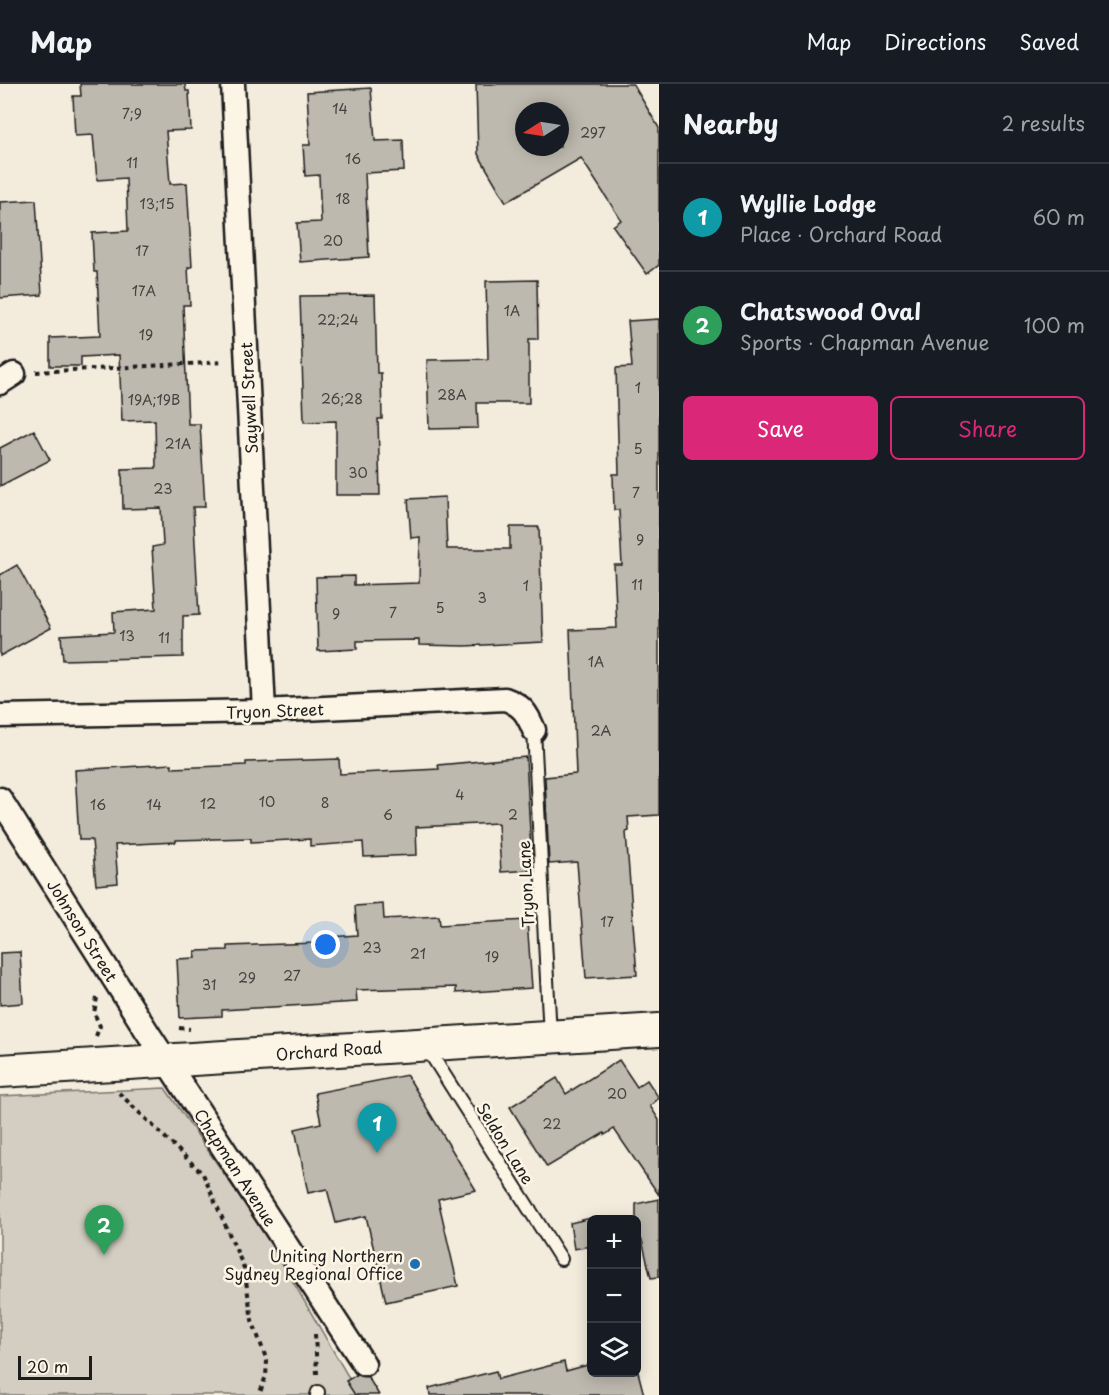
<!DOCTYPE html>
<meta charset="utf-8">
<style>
:root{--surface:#171b24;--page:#242831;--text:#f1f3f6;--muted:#9ea1a6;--line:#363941;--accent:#db2777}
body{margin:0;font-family:"Playpen Sans",sans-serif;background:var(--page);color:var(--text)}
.controls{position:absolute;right:18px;bottom:18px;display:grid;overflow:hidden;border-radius:9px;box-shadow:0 3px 15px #0003}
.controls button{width:54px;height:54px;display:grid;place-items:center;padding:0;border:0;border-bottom:2px solid var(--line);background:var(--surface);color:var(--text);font:30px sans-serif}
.compass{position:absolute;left:515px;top:18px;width:54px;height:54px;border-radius:50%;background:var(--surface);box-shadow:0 3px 15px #0003;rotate:258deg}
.scale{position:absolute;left:18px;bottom:15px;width:74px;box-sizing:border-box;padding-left:6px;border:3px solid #1c1c1c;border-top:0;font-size:16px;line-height:21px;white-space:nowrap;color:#1c1c1c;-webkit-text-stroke:4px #fcf5e5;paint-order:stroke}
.you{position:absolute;left:326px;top:861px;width:21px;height:21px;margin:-15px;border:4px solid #fff;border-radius:50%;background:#1a73e8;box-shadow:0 0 0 9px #1a73e833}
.badge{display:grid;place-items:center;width:39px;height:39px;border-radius:50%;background:var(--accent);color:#fff;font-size:20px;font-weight:700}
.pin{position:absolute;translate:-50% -50px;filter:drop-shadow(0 2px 3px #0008)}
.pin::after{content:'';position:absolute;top:32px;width:21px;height:18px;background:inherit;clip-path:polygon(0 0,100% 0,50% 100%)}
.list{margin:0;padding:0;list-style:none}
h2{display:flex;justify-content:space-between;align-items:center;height:78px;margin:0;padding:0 24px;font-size:26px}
h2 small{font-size:20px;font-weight:400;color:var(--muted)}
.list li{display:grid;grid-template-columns:39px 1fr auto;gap:18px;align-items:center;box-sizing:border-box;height:108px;padding:0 24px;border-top:2px solid var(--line)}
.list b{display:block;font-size:22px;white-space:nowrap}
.list p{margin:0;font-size:20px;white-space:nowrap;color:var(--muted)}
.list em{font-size:20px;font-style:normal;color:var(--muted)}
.actions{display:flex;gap:12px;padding:18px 24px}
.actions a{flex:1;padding:14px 0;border:2px solid var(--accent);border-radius:9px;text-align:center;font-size:21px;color:var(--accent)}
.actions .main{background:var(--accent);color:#fff}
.icon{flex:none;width:33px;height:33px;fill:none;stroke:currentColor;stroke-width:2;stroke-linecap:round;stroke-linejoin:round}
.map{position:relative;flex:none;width:659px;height:1311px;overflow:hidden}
header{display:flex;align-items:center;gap:36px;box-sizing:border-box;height:84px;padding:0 30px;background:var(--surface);border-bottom:2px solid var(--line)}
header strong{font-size:28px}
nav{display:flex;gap:33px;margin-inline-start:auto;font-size:21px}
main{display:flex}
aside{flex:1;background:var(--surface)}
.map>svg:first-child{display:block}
.green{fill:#d3cec1;stroke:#78756e;stroke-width:1.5}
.building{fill:#beb9ae;stroke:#1c1c1c;stroke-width:1.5;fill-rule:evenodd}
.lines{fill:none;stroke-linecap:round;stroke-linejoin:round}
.lane-casing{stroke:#1c1c1c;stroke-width:16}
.street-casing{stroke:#1c1c1c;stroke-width:27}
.secondary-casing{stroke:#1c1c1c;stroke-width:36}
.path{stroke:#1c1c1c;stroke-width:4;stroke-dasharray:4.5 4.5;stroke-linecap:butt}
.lane{stroke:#fcf5e5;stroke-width:12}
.street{stroke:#fcf5e5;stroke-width:22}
.secondary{stroke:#fcf5e5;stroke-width:32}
.poi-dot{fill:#1f6fb2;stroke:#fcf5e5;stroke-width:2}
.labels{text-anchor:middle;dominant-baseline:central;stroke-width:5;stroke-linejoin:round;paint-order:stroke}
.number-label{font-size:14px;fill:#444340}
.street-label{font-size:16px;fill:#1c1c1c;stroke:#fcf5e5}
.poi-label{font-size:16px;fill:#1c1c1c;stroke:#fcf5e5;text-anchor:end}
</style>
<header>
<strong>Map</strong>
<nav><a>Map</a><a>Directions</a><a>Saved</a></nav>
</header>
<main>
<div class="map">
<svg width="659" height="1311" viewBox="0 0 659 1311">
<rect width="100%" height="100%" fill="#f3ecdd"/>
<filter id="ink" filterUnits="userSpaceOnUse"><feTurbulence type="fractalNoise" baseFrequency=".0167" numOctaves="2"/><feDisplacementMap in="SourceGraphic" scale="12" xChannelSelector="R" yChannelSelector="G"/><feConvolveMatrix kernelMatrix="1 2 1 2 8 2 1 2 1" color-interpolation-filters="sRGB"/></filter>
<g filter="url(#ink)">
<!-- green -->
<path class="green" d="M165,1004L264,1148L359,1311H0V1012Z"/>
<!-- building -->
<g class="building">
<path d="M80,0H185L186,7H189L191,46L166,47L170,100L187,99L192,183H188L190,221H183L188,340H200L205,423H193L199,531L183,532V573L63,576L61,551L114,548L113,528L156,525L152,463L163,461L161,424L123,425L122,385L156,384L155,336L122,337L119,271L81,273V282H50V254L100,252L97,188H94L92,149L128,147L126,94L97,96L93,51L75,52L73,12H81Z"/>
<path d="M476,0H633L659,44V181L647,190L613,142L621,136L581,74L506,118L478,70ZM524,27H560V63H524Z"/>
<path d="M371,4L375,57L403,56L404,87L365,89L369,173L300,178L297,139L321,138L319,91L305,92L303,61H310L307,8Z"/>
<path d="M36,116L42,211L0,214V118Z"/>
<path d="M537,196L538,255H529V319H477L478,344L429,345L427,276L488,275L486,197Z"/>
<path d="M375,211L377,289H381L382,335H378L380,411H336V337L304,338L300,212Z"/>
<path d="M659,235V731L628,733L629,747L626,748L637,891L586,894L577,778L549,780L545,693L576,690L570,546L617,544L614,481H622L619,426H614L613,390H619L616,284L632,283L628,237Z"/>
<path d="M34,346L50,376L0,402V364Z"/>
<path d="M445,413L447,465H510V443H539L543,558L465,562L419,561V556L357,557V565L318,567L316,493L354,492V501L419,499L420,453L411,454L408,415Z"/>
<path d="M17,481L51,544L0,572V491Z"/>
<path d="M526,673L532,786L501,788L498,739L416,743L417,771L364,773L363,758L310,762V755L251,758V754L176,756V758L115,761L118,799L96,801L92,756H79L75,686L172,680V684L246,681V678L339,675L340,690L439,685L438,681Z"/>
<path d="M383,820L384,835L439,832L440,841L527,836L532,904L456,909V903L356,906L357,918L222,926V932L180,934L177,875L196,874L195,867L228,866V862L317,859L316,854L357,851L355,822Z"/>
<path d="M20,868L23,919L0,921V869Z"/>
<path d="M619,976L637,1003L647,996L659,1014L650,1022L659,1036V1111L614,1045L605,1051L604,1049L547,1083L510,1023L557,994L566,1010Z"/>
<path d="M407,991L476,1106L438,1115L458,1202L386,1218L366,1132L336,1139L327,1105L308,1109L295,1045L321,1039L315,1009Z"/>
<path d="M659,1115V1193L651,1194L642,1156L636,1157V1120Z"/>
<path d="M591,1134V1162L574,1165L570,1139Z"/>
<path d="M564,1278L566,1287L591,1280V1288H638L644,1311H430L429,1304L496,1287L498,1295Z"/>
<path d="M356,1291L368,1293L379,1311H355L346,1297Z"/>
</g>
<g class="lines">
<defs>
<g id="lane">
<path d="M534,646L550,952"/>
<path d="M427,964L561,1175"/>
<path d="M317,1311L318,1308"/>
</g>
<g id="street">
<path d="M233,0L264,627"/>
<path d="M0,299L14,290"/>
<path d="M0,632L264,627L505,615C522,621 527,629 534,646"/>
<path d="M0,715L148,949L364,1280"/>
</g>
<path id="secondary" d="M0,987L659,946"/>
</defs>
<!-- lane casing -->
<use href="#lane" class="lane-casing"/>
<!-- street casing -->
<use href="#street" class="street-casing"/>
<!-- secondary casing -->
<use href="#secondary" class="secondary-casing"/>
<!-- path -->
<g class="path">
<path d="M36,288L224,278"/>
<path d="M179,944L190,945"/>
<path d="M96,952L100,942L94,929L97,914"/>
<path d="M119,1009L203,1090L244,1184L252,1236L267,1277L266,1292L259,1311"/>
<path d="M315,1250L317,1290"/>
</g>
<!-- lane -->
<use href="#lane" class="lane"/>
<!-- street -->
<use href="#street" class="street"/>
<!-- secondary -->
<use href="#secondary" class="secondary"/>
</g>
</g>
<!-- markers -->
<circle class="poi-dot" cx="415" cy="1180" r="6"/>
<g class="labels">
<!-- number labels -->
<g class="number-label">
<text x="340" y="24">14</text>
<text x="132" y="29">7;9</text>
<text x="593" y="48">297</text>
<text x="353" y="74">16</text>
<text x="132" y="78">11</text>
<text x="343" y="114">18</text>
<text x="157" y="119">13;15</text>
<text x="333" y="156">20</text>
<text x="142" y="166">17</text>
<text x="144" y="206">17A</text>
<text x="512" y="226">1A</text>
<text x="338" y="235">22;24</text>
<text x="146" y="250">19</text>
<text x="638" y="303">1</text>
<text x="452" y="310">28A</text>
<text x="342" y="314">26;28</text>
<text x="154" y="315">19A;19B</text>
<text x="178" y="359">21A</text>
<text x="638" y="364">5</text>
<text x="358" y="388">30</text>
<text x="163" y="404">23</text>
<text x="636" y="408">7</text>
<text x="640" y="455">9</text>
<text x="637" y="500">11</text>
<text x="526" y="501">1</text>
<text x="482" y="513">3</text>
<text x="440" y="523">5</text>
<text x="393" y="528">7</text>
<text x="336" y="529">9</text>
<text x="127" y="551">13</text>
<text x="164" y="553">11</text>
<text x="596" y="577">1A</text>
<text x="601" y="646">2A</text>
<text x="460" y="710">4</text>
<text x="267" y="717">10</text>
<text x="325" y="718">8</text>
<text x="208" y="719">12</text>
<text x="98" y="720">16</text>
<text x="154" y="720">14</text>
<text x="388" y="730">6</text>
<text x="513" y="730">2</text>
<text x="607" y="837">17</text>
<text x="372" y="863">23</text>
<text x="418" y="869">21</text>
<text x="492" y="872">19</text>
<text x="292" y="891">27</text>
<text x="247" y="893">29</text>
<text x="209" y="900">31</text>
<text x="617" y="1009">20</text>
<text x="552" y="1039">22</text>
</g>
<!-- street labels -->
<g class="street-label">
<text transform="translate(248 314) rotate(-93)">Saywell Street</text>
<text transform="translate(275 626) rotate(-2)">Tryon Street</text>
<text transform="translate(525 800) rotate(-93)">Tryon Lane</text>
<text transform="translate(83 846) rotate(58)">Johnson Street</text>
<text transform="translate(329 966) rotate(-4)">Orchard Road</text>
<text transform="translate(506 1059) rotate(58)">Seldon Lane</text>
<text transform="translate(236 1083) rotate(57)">Chapman Avenue</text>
</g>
<!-- poi labels -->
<g class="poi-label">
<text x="403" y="1171">Uniting Northern<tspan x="403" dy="18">Sydney Regional Office</tspan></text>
</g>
</g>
</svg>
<div class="controls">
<button>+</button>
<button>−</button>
<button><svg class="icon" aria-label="layers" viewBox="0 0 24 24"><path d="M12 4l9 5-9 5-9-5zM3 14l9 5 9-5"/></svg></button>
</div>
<svg class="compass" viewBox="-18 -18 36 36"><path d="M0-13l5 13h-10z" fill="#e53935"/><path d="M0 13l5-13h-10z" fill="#9ea1a6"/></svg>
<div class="scale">20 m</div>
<div class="you"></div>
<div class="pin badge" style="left:377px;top:1069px;background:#0f9aa8">1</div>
<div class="pin badge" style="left:104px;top:1171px;background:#2e9e5b">2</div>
</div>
<aside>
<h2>Nearby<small>2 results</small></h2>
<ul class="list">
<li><span class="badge" style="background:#0f9aa8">1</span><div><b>Wyllie Lodge</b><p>Place · Orchard Road</p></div><em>60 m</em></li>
<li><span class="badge" style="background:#2e9e5b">2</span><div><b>Chatswood Oval</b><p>Sports · Chapman Avenue</p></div><em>100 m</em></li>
</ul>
<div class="actions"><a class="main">Save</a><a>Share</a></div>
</aside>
</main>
